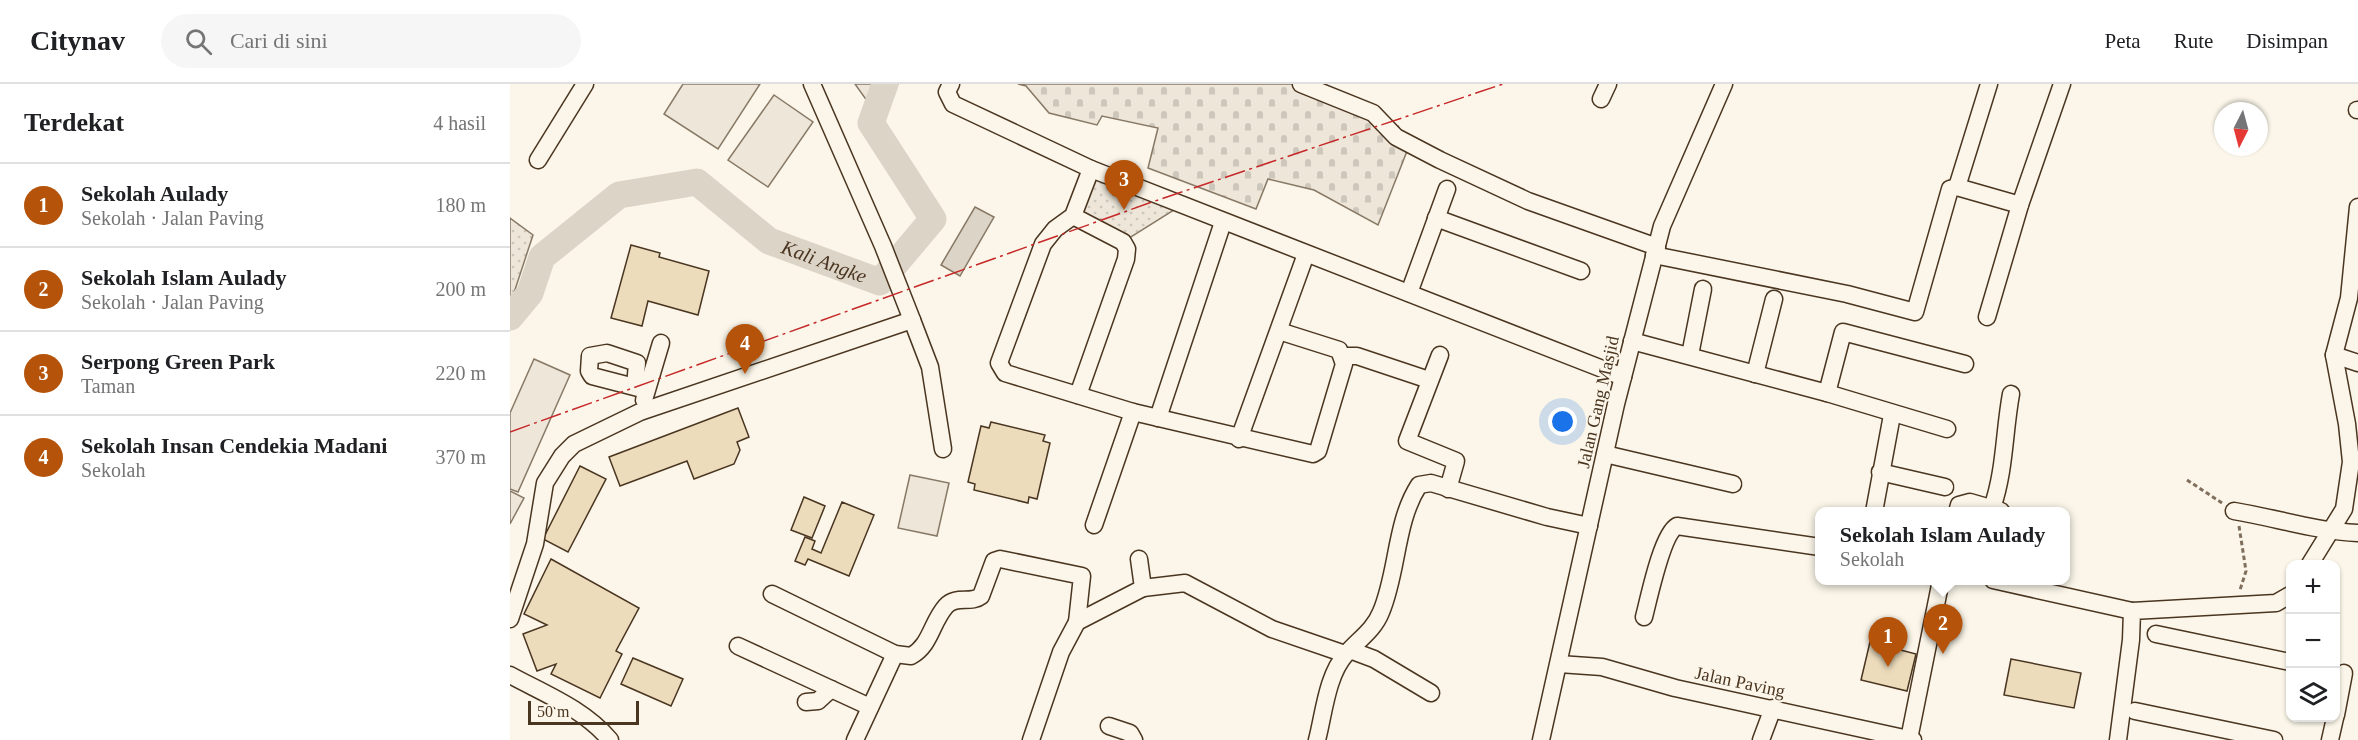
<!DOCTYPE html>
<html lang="id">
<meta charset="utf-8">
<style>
:root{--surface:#fff;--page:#f6f6f6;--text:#202124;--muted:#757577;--line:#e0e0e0;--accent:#b45309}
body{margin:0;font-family:Georgia,serif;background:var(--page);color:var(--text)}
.controls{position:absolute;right:18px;bottom:18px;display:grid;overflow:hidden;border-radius:12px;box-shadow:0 2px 4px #0004}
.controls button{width:54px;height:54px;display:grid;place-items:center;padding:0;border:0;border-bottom:2px solid var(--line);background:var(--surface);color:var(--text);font:30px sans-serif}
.compass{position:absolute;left:1704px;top:18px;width:54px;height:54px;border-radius:50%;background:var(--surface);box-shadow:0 2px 4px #0004;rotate:186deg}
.scale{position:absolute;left:18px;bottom:15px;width:111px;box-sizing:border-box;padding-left:6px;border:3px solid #4a3520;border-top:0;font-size:16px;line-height:21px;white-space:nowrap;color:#4a3520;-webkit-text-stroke:4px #fbf6e9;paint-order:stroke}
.you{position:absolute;left:1053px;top:338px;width:21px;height:21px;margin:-15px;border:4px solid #fff;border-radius:50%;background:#1a73e8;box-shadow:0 0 0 9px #1a73e833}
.badge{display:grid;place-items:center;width:39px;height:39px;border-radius:50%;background:var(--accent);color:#fff;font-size:20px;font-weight:700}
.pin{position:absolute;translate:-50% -50px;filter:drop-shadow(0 2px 3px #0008)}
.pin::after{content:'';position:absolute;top:32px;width:21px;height:18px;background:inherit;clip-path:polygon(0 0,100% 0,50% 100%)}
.popup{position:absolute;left:1305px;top:423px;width:255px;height:78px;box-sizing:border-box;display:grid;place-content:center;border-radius:12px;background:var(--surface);filter:drop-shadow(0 2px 4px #0005);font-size:20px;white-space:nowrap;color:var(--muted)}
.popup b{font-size:22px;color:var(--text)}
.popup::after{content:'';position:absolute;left:50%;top:100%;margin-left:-12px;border:12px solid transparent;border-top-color:var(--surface)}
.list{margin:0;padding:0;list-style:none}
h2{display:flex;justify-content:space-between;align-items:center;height:78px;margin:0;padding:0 24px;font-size:26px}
h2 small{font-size:20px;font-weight:400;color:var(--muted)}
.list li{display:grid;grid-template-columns:39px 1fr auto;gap:18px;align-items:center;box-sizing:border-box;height:84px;padding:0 24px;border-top:2px solid var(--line)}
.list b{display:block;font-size:22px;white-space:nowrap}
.list p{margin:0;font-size:20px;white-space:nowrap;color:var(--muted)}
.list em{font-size:20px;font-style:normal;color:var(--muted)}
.icon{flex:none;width:33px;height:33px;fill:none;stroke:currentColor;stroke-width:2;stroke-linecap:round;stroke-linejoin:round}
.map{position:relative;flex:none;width:1848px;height:656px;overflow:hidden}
header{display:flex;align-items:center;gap:36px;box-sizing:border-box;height:84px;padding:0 30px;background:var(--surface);border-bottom:2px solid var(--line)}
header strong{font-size:28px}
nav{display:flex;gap:33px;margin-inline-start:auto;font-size:21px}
.search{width:420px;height:54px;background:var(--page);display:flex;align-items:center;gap:15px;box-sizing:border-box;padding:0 21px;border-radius:33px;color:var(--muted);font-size:22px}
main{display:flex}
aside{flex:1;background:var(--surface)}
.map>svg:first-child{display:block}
.grass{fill:url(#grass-dots);stroke:#887966;stroke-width:1.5}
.forest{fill:url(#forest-firs);stroke:#887966;stroke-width:1.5}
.cemetery{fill:url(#cemetery-stones);stroke:#887966;stroke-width:1.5}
.garden{fill:#ede6d9;stroke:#887966;stroke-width:1.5}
.water{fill:#dcd4c6;stroke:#887966;stroke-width:1.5}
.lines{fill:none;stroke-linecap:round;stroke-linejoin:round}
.river{stroke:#dcd4c6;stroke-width:27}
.building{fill:#ecdcbc;stroke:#4a3520;stroke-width:1.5}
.minor-casing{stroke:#4a3520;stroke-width:19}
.path{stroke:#7f6f5c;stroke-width:3;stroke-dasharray:4.5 3;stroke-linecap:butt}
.minor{stroke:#fbf6e9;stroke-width:16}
.power{stroke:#c62828;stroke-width:1.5;stroke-dasharray:21 4.5 3 4.5;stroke-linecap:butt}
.labels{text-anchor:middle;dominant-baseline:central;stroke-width:4.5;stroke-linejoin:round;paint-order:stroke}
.street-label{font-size:18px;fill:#4a3520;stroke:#fbf6e9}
.water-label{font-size:20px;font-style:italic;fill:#4a3520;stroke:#fbf6e9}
</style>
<header>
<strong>Citynav</strong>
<div class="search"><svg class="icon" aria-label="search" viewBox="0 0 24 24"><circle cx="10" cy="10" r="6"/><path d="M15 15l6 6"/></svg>Cari di sini</div>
<nav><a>Peta</a><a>Rute</a><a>Disimpan</a></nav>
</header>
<main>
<aside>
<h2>Terdekat<small>4 hasil</small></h2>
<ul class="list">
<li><span class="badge">1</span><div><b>Sekolah Aulady</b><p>Sekolah · Jalan Paving</p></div><em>180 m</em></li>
<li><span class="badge">2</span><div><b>Sekolah Islam Aulady</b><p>Sekolah · Jalan Paving</p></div><em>200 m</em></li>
<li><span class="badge">3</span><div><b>Serpong Green Park</b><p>Taman</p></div><em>220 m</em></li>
<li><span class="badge">4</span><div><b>Sekolah Insan Cendekia Madani</b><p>Sekolah</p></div><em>370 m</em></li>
</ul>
</aside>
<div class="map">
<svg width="1848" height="656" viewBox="0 0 1848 656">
<defs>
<pattern id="grass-dots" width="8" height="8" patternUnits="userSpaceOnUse" patternTransform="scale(1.5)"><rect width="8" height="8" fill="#ede6d9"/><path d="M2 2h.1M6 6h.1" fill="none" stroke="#cdc6ba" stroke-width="1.8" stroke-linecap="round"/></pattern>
<pattern id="forest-firs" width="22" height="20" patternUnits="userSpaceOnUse" patternTransform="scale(1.5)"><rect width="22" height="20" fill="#ede6d9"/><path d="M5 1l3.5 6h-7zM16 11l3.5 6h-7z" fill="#cdc6ba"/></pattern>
<pattern id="cemetery-stones" width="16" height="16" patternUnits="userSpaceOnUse" patternTransform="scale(1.5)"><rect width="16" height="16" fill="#ede6d9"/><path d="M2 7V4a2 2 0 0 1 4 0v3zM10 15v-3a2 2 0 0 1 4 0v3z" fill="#cdc6ba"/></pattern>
</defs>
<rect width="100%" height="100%" fill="#fbf6e9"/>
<!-- grass -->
<g class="grass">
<path d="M581,85L672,121L613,158L564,132Z"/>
<path d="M0,134L23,151L0,221Z"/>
</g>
<!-- forest -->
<path class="forest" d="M345,0H388L365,28Z"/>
<!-- cemetery -->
<path class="cemetery" d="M508,0H786L877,41L888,42L899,62L868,141L804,106L758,95L746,125L638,84L648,44L592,32L587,41L539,29L516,2Z"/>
<!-- garden -->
<g class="garden">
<path d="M173,0H250L208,65L154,30Z"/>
<path d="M264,11L303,38L258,103L218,76Z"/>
<path d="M24,275L60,291L8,408L0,405V329Z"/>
<path d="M400,391L439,399L427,452L388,444Z"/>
<path d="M0,407L14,414L0,440Z"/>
</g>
<!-- water -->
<path class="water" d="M465,123L484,133L450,192L431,181Z"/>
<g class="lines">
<!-- river -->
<path class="river" id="s1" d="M0,233L20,209L32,173L109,111L187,98L259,157L370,198L423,135L361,39L375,0"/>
</g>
<!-- building -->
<g class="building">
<path d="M121,161L150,169L149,173L199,187L188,231L138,217L132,242L101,234Z"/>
<path d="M228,324L239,353L227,358L230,366L224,380L184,395L177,377L110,402L99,373Z"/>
<path d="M481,338L535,351L533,357L540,359L527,415L519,413L518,419L464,406L465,400L458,398L471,342L479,344Z"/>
<path d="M70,382L96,395L58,468L33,455Z"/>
<path d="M294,413L315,422L302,454L281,446Z"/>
<path d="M332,418L364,431L339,492L298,475L295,481L285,477L295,453L305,457L302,465L311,469Z"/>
<path d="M41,475L129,524L106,567L112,570L90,614L41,590L46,580L27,587L13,550L37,541L14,530Z"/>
<path d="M1360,558L1406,570L1397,607L1351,596Z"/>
<path d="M123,574L173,595L161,622L111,600Z"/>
<path d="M1501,575L1571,589L1564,624L1494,611Z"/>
</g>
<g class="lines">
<defs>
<g id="minor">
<path d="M441,0L437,8L443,20L581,85L1113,293"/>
<path d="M791,0L863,29L886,53L930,76L1018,117L1147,163"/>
<path d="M1091,15L1098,0"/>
<path d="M1847,26H1848"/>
<path d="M28,76L75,0"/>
<path d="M581,85L563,132L545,145L533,160L489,279L495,289L623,328L803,370L808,367L834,280L829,266L769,247"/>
<path d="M1447,103L1510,121"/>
<path d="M563,132L613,158L617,165L616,175L568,311"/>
<path d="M926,134L1071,187"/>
<path d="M1144,171L1337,210L1405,228L1440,105L1447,103L1479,0"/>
<path d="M899,209L937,105"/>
<path d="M1477,233L1510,121L1552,0"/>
<path d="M402,236L420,283L433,365"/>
<path d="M1122,257L1317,309L1437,345"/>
<path d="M930,271L897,357L946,377L938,405"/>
<path d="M1180,271L1193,205"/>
<path d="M1824,271L1848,279"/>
<path d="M833,272H847L913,294"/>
<path d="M1245,290L1264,215"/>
<path d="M125,303L127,279L97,269L80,272L79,287L82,292L136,306"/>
<path d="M1317,309L1333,248L1455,280"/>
<path d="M134,316L151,259"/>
<path d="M648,334L713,138"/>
<path d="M729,355L796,170"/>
<path d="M1095,370L1223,400"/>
<path d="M1370,388L1435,403"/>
<path d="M1482,424C1495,387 1494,348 1501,310"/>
<path d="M1724,427C1766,434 1806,447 1848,449"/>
<path d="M1364,428L1382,331"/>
<path d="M1447,428L1449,421L1460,418L1491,427"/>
<path d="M584,441L623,328"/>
<path d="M1800,480L1834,425L1841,378L1837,340L1824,271L1839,214L1848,123"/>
<path d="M1483,496L1622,527"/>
<path d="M633,504L675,499L762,545L835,570"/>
<path d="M262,510L385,570L401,572C421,561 421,539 436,522C446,511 461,520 471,512L484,477L490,475L572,492L567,538"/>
<path d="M1134,533C1139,514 1152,450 1167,442L1310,463"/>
<path d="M0,535L25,460L35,399L52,372L64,360L130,328L402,236L373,162L302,0"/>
<path d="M1646,550L1780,578"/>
<path d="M228,562L360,623"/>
<path d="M840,566L864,575L921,609"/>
<path d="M1049,580L1092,583L1165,604L1403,656"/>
<path d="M0,591C35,610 74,625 100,656"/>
<path d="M296,618L308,617L321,605"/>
<path d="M1625,627L1764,656"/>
<path d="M1826,631L1834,589"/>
<path d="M599,642L620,649L624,656"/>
<path d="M1399,655L1431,496"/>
<path d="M345,656L385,570"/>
<path d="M521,656L551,568L567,538L633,504L629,475"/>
<path d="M807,656C814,629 817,591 836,570C848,556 864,546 871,528C888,488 885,438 909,401L921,399L1037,433L1079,442"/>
<path d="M1031,656L1106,320L1152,142L1214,0"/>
<path d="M1251,656L1263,624"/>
<path d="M1608,656L1621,556L1622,527L1766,519L1780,511"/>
<path d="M1820,656L1825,634"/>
</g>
</defs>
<!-- minor casing -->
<use href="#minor" class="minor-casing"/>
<!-- path -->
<g class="path">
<path d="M1677,396L1712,419"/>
<path d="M1729,442L1736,487L1730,506"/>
</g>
<!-- minor -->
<use href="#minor" class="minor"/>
<!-- power -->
<path class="power" d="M0,348L642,118L993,0"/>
</g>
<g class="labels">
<!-- street labels -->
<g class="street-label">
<text transform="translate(1088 318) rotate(-77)">Jalan Gang Masjid</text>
<text transform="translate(1230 598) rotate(12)">Jalan Paving</text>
</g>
<!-- water labels -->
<g class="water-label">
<text stroke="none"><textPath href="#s1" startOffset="399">Kali Angke</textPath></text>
</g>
</g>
</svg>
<div class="controls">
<button>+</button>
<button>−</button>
<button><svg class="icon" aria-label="layers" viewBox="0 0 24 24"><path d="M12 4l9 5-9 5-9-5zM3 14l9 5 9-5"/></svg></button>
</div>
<svg class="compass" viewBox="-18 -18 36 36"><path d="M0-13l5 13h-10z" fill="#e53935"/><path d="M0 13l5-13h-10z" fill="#757577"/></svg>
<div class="scale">50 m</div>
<div class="you"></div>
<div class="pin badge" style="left:1378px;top:583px">1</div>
<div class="pin badge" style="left:1433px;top:570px">2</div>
<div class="popup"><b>Sekolah Islam Aulady</b>Sekolah</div>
<div class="pin badge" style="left:614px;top:126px">3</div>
<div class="pin badge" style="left:235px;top:290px">4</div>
</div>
</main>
